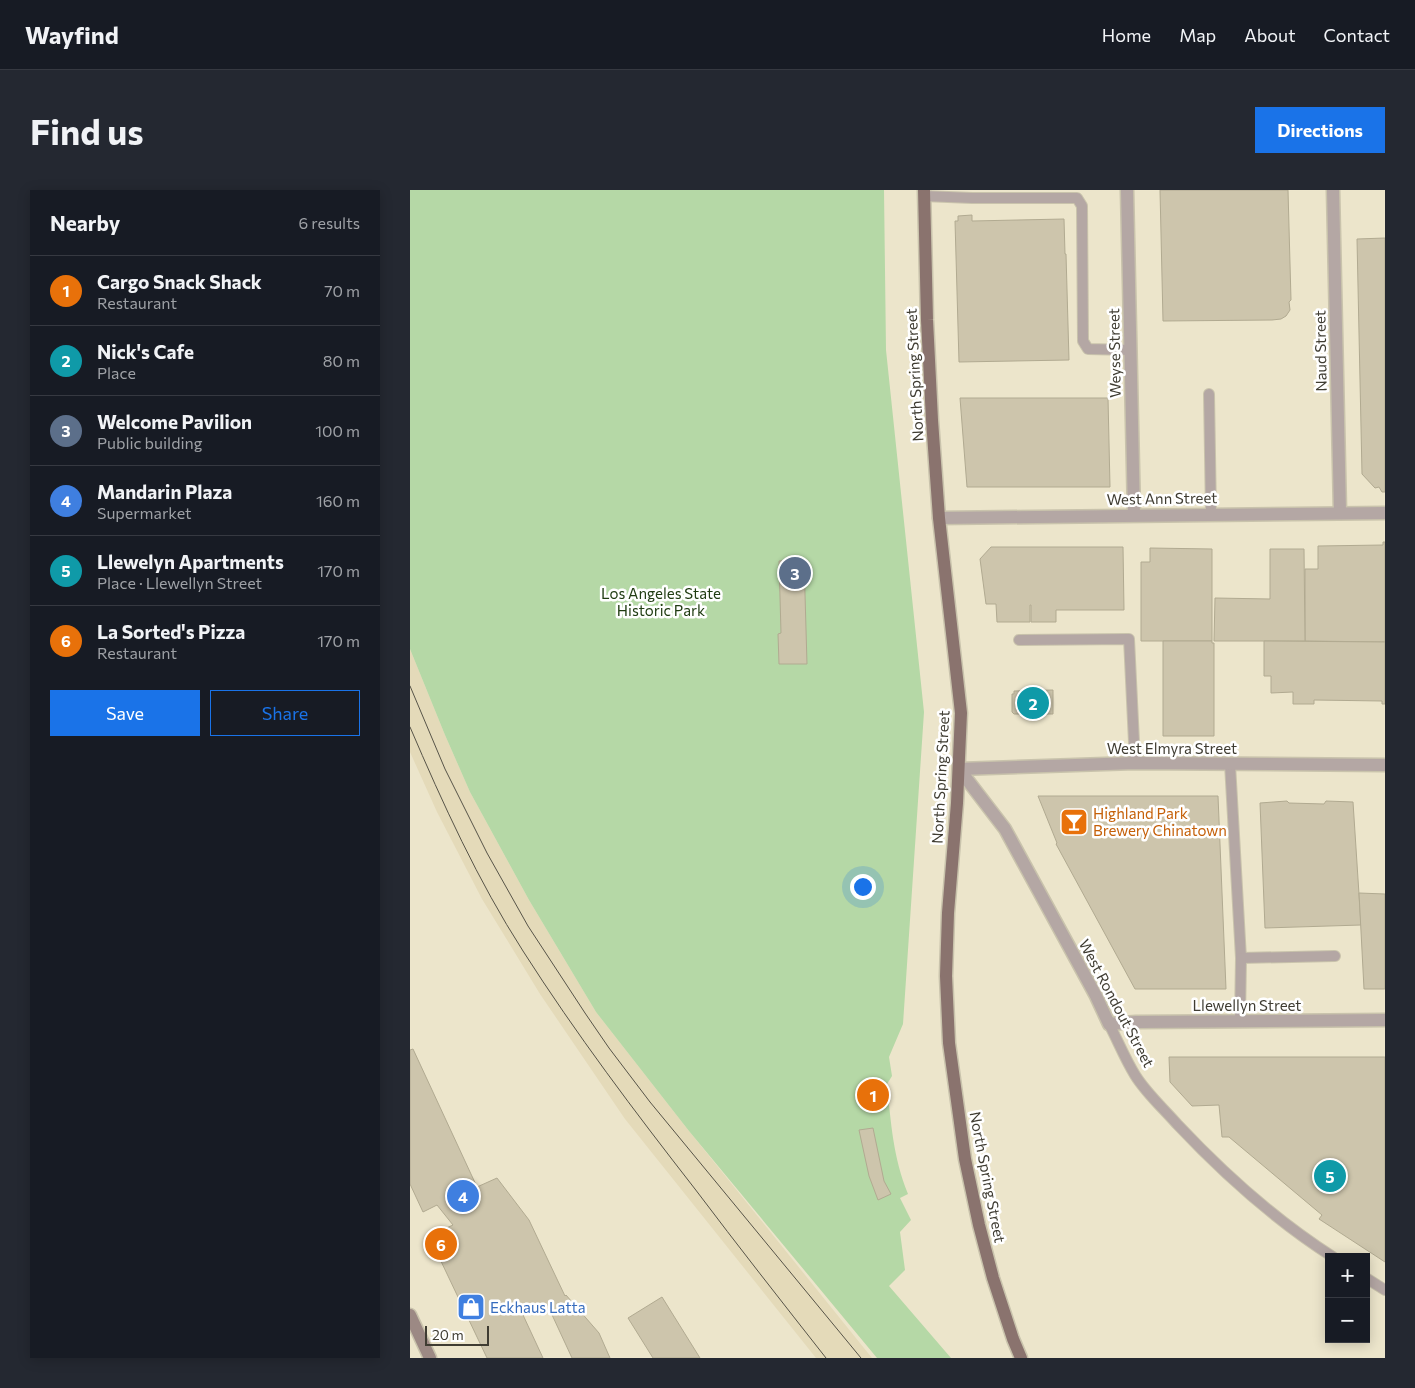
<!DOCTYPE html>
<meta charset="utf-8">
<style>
:root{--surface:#171b24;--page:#242831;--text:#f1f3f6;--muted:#9ea1a6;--line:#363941;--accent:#1a73e8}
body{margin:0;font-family:Commissioner,sans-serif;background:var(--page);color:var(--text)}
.controls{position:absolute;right:15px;bottom:15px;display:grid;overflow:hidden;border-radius:0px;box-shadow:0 2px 12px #0003}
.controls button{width:45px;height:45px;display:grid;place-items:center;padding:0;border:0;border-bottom:1px solid var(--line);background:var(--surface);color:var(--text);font:25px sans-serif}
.scale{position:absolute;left:15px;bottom:12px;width:64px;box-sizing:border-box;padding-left:5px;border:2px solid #3f3c32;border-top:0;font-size:14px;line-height:18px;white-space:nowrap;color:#3f3c32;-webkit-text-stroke:4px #fff;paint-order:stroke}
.you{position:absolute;left:452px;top:696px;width:18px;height:18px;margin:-12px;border:4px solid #fff;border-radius:50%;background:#1a73e8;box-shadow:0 0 0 8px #1a73e833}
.badge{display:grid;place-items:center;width:32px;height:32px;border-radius:50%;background:var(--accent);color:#fff;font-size:16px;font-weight:700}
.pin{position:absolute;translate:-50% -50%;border:2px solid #fff;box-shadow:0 1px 5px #0006}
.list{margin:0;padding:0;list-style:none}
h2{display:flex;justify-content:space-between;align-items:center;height:65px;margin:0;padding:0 20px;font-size:21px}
h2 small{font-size:16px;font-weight:400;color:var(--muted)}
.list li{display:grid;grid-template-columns:32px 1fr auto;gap:15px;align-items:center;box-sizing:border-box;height:70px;padding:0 20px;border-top:1px solid var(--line)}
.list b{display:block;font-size:19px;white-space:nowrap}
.list p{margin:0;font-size:16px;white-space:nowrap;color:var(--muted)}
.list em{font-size:16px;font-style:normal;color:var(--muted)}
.actions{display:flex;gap:10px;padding:15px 20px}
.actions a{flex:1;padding:11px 0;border:1px solid var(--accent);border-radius:0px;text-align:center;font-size:18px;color:var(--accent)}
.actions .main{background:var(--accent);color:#fff}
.map{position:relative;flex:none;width:975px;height:1168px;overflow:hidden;border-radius:0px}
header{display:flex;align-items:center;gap:30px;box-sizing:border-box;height:70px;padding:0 25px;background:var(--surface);border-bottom:1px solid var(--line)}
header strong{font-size:24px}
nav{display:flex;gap:28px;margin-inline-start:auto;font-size:18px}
.intro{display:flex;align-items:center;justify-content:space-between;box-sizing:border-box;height:120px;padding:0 30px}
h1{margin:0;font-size:35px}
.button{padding:12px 22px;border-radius:0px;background:var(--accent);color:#fff;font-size:18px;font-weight:700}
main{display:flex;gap:30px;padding:0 30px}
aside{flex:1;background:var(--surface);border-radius:0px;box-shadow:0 2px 12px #0003}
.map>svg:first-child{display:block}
.built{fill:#e4dab9}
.green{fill:#b5d8a6}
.building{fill:#cdc5ac;stroke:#b1aa91}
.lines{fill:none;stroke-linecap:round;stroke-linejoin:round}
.lane-casing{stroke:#c9c3ac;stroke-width:12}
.street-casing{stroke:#c9c3ac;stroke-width:15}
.secondary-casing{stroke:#c9c3ac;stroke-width:15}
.primary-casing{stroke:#c9c3ac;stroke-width:15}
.lane{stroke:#b4a7a4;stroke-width:10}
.street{stroke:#b4a7a4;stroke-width:12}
.secondary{stroke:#9c8984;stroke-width:12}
.primary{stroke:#8a736e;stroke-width:12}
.tram{stroke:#575448;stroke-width:1}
.labels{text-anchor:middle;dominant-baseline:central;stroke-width:5;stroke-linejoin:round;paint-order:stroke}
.street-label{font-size:15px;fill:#3f3c32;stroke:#fff}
.park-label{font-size:15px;fill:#203c12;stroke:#fff}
.food-label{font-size:15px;fill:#c56008;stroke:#fff;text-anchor:start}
.shop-label{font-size:15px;fill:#366cbe;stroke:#fff;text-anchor:start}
</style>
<header>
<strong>Wayfind</strong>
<nav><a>Home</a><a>Map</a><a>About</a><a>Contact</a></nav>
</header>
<div class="intro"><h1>Find us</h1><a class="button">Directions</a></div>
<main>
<aside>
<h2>Nearby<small>6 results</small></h2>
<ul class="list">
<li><span class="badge" style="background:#e8710a">1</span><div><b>Cargo Snack Shack</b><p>Restaurant</p></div><em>70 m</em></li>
<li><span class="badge" style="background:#0f9aa8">2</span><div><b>Nick's Cafe</b><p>Place</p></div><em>80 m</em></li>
<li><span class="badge" style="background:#5c6f8a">3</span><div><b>Welcome Pavilion</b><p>Public building</p></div><em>100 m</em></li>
<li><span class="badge" style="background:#3f7fe0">4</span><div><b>Mandarin Plaza</b><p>Supermarket</p></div><em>160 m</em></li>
<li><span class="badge" style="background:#0f9aa8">5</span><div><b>Llewelyn Apartments</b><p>Place · Llewellyn Street</p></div><em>170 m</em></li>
<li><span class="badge" style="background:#e8710a">6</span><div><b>La Sorted's Pizza</b><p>Restaurant</p></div><em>170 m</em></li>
</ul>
<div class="actions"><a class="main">Save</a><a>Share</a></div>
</aside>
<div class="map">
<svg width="975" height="1168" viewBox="0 0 975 1168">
<rect width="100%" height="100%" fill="#ece5cb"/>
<!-- built -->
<path class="built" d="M0,459L35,545L60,602L119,710L186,822L279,941L462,1168H406L215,929L130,804L72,709L27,622L0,562Z"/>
<!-- green -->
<path class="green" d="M0,0H474L476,160L514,522L493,834L479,867L482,886L477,894C481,933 483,967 498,1004L490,1008L501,1030L490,1042L495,1080L479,1096L541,1168H467L279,941L186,822L119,710L60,602L35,545L0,459Z"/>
<!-- building -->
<g class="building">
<path d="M750,0H878L881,110L879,112L880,120L876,126L871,129L862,130L753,131Z"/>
<path d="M562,25V31L654,29L655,64H656L659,170L549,172L545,31H548V26Z"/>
<path d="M975,48V302H972L969,297L965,298L952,284L947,49Z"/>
<path d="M550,208H698L700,297H557Z"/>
<path d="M973,352H975V452L895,451V379H908V356L973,355Z"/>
<path d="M581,357H713L714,420H646V432H621V415H620V432H587L586,414H576L570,369Z"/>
<path d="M740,358L802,359V451H731V372H740Z"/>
<path d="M860,359H894L895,451H804L805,408L860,409Z"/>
<path d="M394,369L397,474H369L368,444L371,443L369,371Z"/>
<path d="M753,451H802V453H804V546H753Z"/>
<path d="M854,451L975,452V514H972V511L904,510V514H883V502L861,503V486H854Z"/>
<path d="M643,500V524H604L602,522V504H604V501Z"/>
<path d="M628,606H808L816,799H725L646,654L647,653Z"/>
<path d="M877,611L879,613L914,614L916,611L943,612L951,735L855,738L850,613Z"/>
<path d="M949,703L975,704V799H954Z"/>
<path d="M3,859L67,997L87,988L119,1030L155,1106L156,1105L189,1143L200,1168H162L137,1114L113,1125L133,1168H77L19,1046L43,1035L27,1015L13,1022L0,994V860Z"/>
<path d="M759,867H975V1072L909,1029L912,1025L819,947H812L809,915L782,916L760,892Z"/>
<path d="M471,891L473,918L455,920L452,893Z"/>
<path d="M463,938L474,991L481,1004L468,1010L459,986L449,940Z"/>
<path d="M252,1107L290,1168H243L218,1128Z"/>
</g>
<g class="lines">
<defs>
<g id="lane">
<path d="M514,6L562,8H667L672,16L673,151L678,159L721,160"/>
<path d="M799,204L801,324"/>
<path d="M609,450L719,449L725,573"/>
<path d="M820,574L831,768L925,766"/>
<path d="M830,831L831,768"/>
<path d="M699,834C708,851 715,869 725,885C736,903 753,918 767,934C814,984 865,1030 923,1067"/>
<path d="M956,1088L975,1100"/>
</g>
<g id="street">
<path d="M717,0L724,325"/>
<path d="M923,0L930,322"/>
<path d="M529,328L975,323"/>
<path d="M549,579L595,639L686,806L699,834L726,832L975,830"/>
<path d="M549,579L725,573L975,575"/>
</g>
<path id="secondary" d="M0,1125L20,1168"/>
<path id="primary" d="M514,0L517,130L522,230L529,328L551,523L547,613L538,723L536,786L539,853L555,969L569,1035L583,1088L603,1149L611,1168"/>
</defs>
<!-- lane casing -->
<use href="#lane" class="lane-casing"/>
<!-- street casing -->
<use href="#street" class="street-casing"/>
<!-- secondary casing -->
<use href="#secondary" class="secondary-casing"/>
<!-- primary casing -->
<use href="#primary" class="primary-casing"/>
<!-- lane -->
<use href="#lane" class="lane"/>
<!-- street -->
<use href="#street" class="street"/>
<!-- secondary -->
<use href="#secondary" class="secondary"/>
<!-- primary -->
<use href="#primary" class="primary"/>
<!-- tram -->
<g class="tram">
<path d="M0,496L35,579L77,663L118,736L175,823L199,858L240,912L451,1168"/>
<path d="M0,537C33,614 68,691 113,761C166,844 225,922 285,999C328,1056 372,1112 416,1168"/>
</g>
</g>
<!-- icons -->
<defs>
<symbol id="bar-square" viewBox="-11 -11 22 22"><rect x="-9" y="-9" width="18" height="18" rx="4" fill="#e8710a" stroke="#fff"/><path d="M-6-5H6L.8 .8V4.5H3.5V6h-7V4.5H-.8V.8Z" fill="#fff"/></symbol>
<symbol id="shop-square" viewBox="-11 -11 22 22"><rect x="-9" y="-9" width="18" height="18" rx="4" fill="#3f7fe0" stroke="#fff"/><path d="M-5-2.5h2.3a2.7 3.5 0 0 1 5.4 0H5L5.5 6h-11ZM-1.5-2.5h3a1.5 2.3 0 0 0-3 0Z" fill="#fff"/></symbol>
</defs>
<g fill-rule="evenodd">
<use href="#bar-square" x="648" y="616" width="32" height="32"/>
<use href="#shop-square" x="45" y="1101" width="32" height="32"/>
</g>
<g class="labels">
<!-- street labels -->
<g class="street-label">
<text transform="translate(910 161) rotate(-91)">Naud Street</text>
<text transform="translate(704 163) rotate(-91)">Weyse Street</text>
<text transform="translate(504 185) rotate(-93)">North Spring Street</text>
<text transform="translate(752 308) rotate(-1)">West Ann Street</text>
<text x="762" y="558">West Elmyra Street</text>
<text transform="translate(530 587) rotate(-87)">North Spring Street</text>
<text transform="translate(707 813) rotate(62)">West Rondout Street</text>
<text x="837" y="815">Llewellyn Street</text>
<text transform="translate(578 987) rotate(79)">North Spring Street</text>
</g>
<!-- park labels -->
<g class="park-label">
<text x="251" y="403">Los Angeles State<tspan x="251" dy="17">Historic Park</tspan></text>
</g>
<!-- food labels -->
<g class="food-label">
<text x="683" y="623">Highland Park<tspan x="683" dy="17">Brewery Chinatown</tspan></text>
</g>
<!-- shop labels -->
<g class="shop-label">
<text x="80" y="1117">Eckhaus Latta</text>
</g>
</g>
</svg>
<div class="controls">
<button>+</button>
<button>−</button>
</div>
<div class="scale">20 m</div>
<div class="you"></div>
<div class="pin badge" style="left:463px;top:905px;background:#e8710a">1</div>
<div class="pin badge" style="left:623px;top:513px;background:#0f9aa8">2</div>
<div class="pin badge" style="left:385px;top:383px;background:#5c6f8a">3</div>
<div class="pin badge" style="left:53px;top:1006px;background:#3f7fe0">4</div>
<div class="pin badge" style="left:920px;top:986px;background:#0f9aa8">5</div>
<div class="pin badge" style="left:31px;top:1054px;background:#e8710a">6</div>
</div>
</main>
